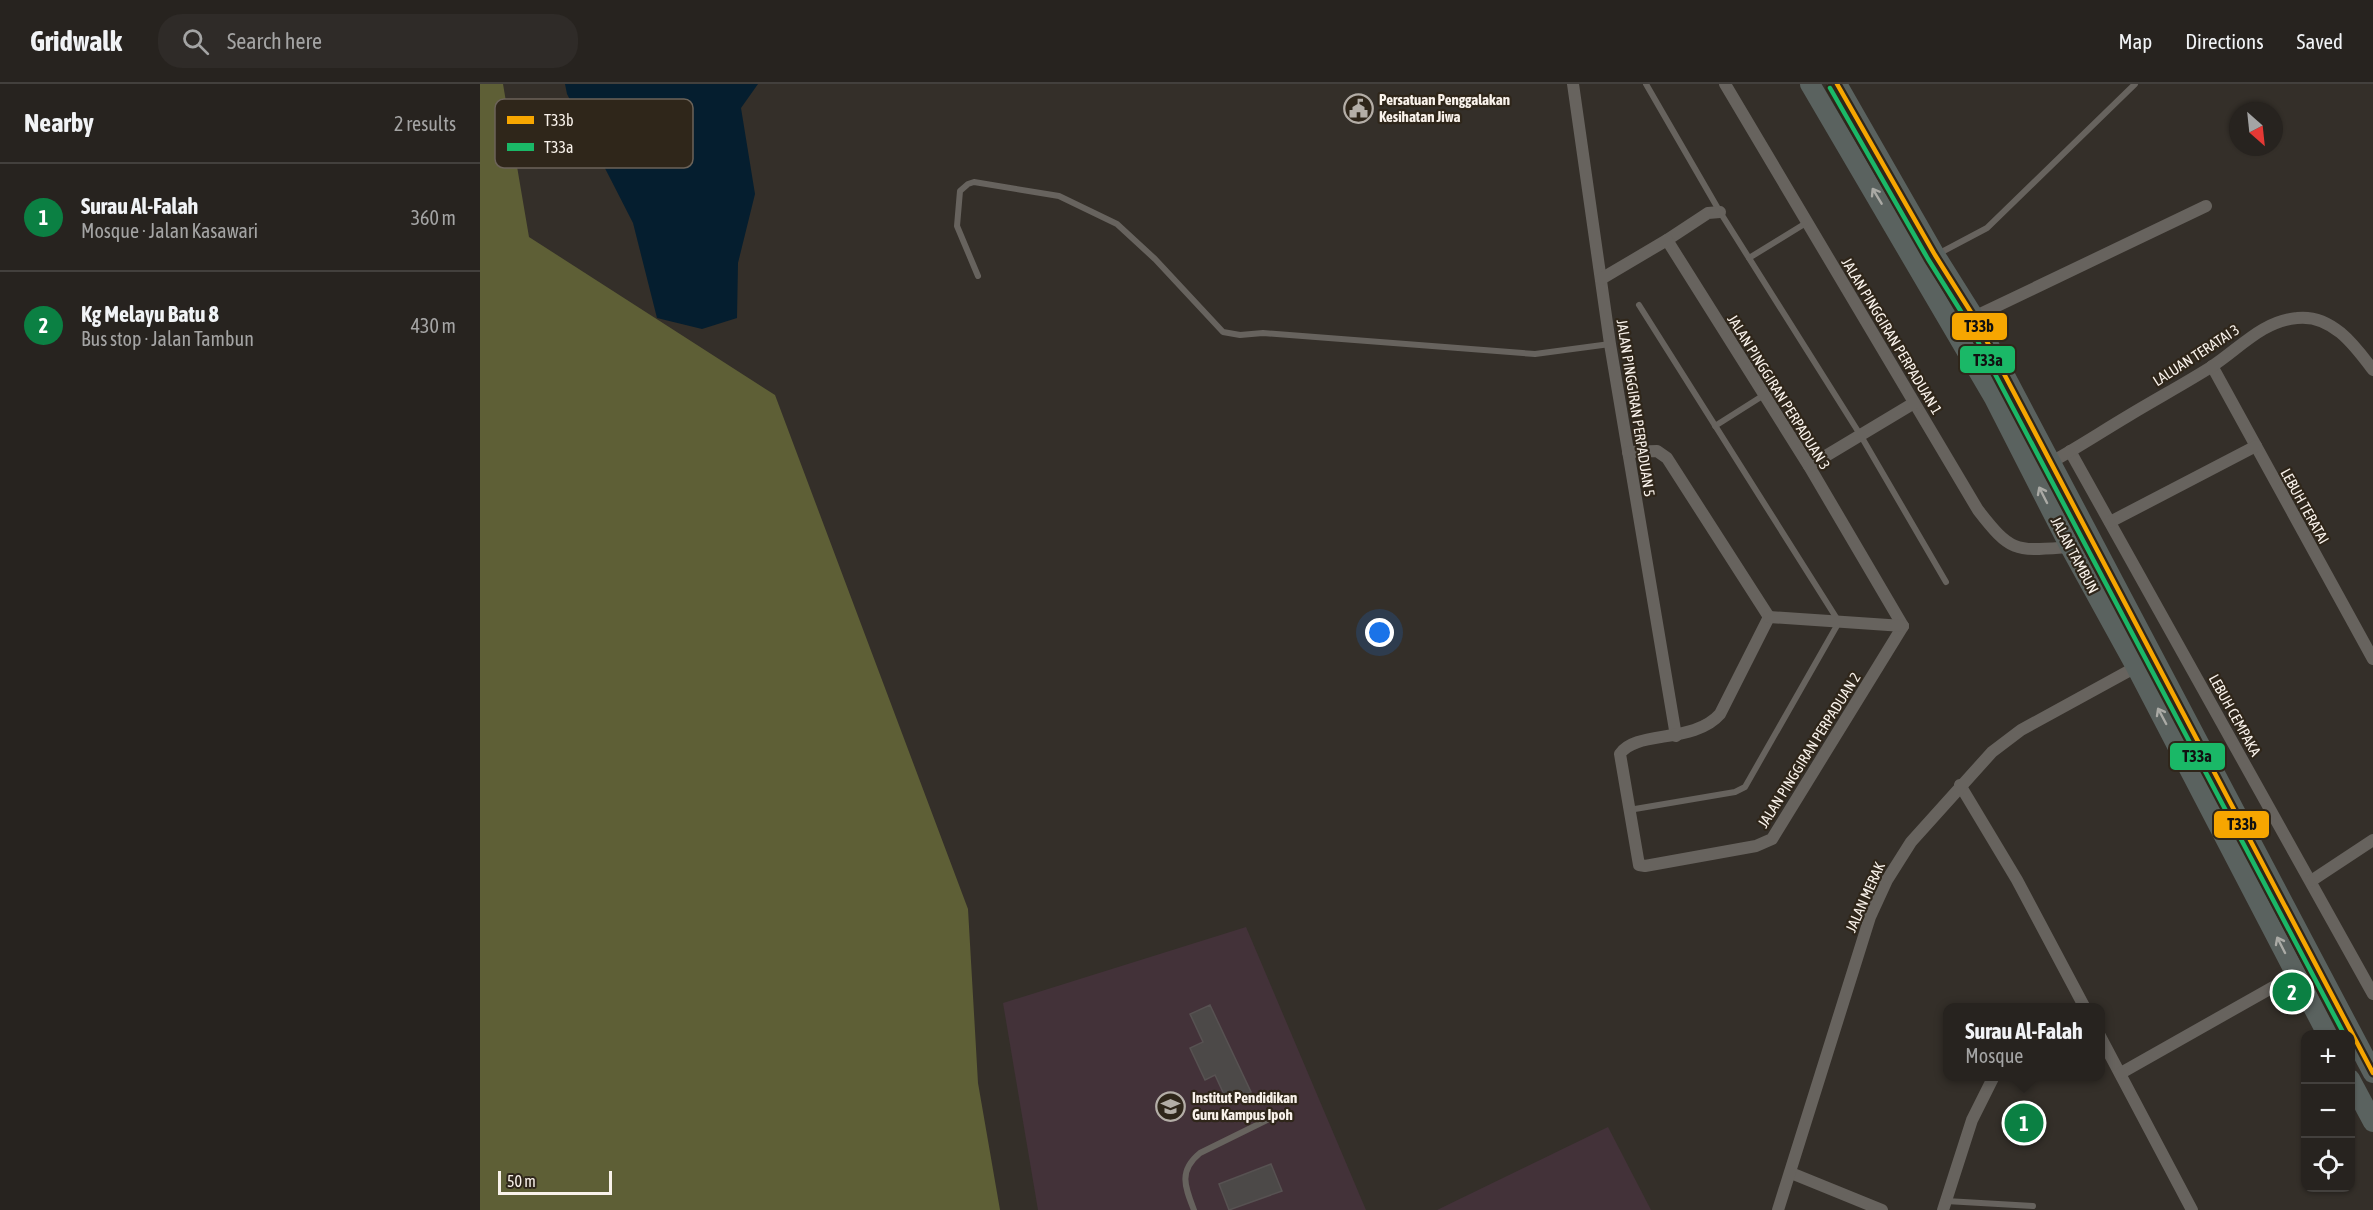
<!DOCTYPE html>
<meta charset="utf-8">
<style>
:root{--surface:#27231f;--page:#2f2b28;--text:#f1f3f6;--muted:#a4a4a4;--line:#43403d;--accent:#0b8043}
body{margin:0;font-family:"Asap Condensed",sans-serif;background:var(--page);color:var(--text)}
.controls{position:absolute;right:18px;bottom:18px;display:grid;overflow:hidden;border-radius:12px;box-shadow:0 2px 4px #0004}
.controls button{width:54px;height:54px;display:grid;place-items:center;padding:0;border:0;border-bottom:2px solid var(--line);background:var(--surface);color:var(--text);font:30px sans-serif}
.compass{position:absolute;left:1749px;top:18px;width:54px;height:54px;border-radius:50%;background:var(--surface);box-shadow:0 2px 4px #0004;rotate:153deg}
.scale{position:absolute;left:18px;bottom:15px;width:114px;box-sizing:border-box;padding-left:6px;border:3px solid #f9f2eb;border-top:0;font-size:16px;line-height:21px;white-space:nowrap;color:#f9f2eb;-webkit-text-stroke:4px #2f261a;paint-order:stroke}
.you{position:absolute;left:900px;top:549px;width:21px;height:21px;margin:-15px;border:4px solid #fff;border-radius:50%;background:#1a73e8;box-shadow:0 0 0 9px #1a73e833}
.badge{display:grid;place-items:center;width:39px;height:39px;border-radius:50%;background:var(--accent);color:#fff;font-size:20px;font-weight:700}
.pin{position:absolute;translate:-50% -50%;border:3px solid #fff;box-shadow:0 2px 6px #0006}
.popup{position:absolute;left:1463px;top:919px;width:162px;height:78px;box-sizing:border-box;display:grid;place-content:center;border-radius:12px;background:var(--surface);filter:drop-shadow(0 2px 4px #0005);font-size:20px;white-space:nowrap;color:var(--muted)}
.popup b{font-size:22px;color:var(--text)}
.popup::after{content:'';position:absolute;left:50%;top:100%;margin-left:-12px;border:12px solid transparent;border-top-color:var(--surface)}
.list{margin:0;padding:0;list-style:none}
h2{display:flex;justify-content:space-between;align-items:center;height:78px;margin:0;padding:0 24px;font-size:26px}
h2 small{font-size:20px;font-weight:400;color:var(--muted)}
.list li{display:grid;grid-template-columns:39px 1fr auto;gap:18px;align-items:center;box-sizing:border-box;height:108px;padding:0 24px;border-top:2px solid var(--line)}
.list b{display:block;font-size:22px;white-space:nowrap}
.list p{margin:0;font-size:20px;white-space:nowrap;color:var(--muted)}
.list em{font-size:20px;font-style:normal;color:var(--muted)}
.icon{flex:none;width:33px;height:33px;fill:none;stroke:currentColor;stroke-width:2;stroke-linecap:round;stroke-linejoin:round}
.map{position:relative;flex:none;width:1893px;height:1126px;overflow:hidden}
header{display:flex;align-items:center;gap:36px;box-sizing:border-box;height:84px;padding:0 30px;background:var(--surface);border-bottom:2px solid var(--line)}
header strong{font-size:28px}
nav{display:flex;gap:33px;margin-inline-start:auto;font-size:21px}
.search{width:420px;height:54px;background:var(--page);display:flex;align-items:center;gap:15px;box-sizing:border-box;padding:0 21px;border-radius:24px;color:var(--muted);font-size:22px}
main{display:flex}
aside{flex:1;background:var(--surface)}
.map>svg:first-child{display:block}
.education{fill:#433239}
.forest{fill:#5e5f36}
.water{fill:#051e2f}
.building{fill:#4c4948;stroke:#575252;stroke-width:1.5}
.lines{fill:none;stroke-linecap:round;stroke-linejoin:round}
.lane{stroke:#67635e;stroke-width:6}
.street{stroke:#67635e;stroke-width:12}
.primary{stroke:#5a625f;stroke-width:20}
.bus-1-casing{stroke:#2f261a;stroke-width:9}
.bus-2-casing{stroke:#2f261a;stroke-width:9}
.bus-1{stroke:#f7a600;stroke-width:4.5}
.bus-2{stroke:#1ab867;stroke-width:4.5}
.oneway{stroke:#aaaaa5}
.labels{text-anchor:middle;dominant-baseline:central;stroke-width:4.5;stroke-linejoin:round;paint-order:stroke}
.poi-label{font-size:15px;font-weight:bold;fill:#f9f2eb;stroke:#2f261a;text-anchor:start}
.street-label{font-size:15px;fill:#f9f2eb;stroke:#2f261a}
.key{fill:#2f261a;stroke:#6c6359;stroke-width:1.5}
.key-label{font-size:16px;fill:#f9f2eb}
.line-badge{stroke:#2f261a;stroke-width:2}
.pale-badge-label{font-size:16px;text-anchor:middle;font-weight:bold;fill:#111}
</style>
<header>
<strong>Gridwalk</strong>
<div class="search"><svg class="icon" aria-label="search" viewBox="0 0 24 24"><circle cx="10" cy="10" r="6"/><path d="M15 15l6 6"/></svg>Search here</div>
<nav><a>Map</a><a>Directions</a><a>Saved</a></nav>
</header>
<main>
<aside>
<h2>Nearby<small>2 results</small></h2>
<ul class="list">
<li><span class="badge">1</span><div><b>Surau Al-Falah</b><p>Mosque · Jalan Kasawari</p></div><em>360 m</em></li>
<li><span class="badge">2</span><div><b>Kg Melayu Batu 8</b><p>Bus stop · Jalan Tambun</p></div><em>430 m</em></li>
</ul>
</aside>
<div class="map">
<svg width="1893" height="1126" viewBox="0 0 1893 1126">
<rect width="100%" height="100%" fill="#342f29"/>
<!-- education -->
<g class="education">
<path d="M766,843L886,1126H558L523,919Z"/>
<path d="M1128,1043L1171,1126H957Z"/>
</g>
<!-- forest -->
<path class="forest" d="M0,0H23L49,153L295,311L488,825L498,999L520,1126H0Z"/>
<!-- water -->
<path class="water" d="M85,0H278L261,24L275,110L258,179L257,234L222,245L177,234L153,139L87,10Z"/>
<!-- building -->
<g class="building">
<path d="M730,921L771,1008L748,1019L735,991L725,996L710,964L723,958L710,930Z"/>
<path d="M791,1080L802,1107L749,1126L739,1100Z"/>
</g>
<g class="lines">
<!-- lane -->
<g class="lane">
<path d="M1166,0L1240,128L1381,352L1466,498"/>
<path d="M1458,170L1507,144L1655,0"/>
<path d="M1269,174L1326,139"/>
<path d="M498,192L477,142L480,107L488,100L494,98L579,112L637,140L675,175L743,248L760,251L783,249L1055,270L1130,260"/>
<path d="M1235,342L1284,311"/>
<path d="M1149,726L1255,708L1265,703L1359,538L1159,221"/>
<path d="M1466,1117L1553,1122"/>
<path d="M714,1126C705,1103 698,1087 720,1069L789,1035"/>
</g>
<!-- street -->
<g class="street">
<path d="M1093,0L1130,260L1196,652"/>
<path d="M1245,0L1498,426C1532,470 1536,467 1590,463"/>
<path d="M1187,156L1228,129L1240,128"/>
<path d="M1121,195L1187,156L1329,382L1423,542"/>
<path d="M1494,233L1726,122"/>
<path d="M1732,282L1893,575"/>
<path d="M1590,367L1893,910"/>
<path d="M1148,368L1177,367L1187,374L1289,533L1240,630C1214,660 1155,646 1140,670L1159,781L1165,782L1276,762L1292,755L1423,542"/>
<path d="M1566,381C1594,366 1621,348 1648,332C1676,315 1704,300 1731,283C1759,265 1782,237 1817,234C1852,230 1875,262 1893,286"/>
<path d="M1329,382L1434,319"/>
<path d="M1630,438L1776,362"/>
<path d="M1289,533L1423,542"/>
<path d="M1480,701L1537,796L1605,924"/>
<path d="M1831,797L1893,756"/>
<path d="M1620,952L1712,1126"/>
<path d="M1641,989L1816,890"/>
<path d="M1311,1089L1402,1126"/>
<path d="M1298,1126L1390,833L1407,796L1431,758L1512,668L1541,646L1656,583"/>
<path d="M1463,1126L1492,1036L1514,992"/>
</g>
<!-- primary -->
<g class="primary">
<path d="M1330,0L1514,314L1590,463L1656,583L1847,950"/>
<path d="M1357,0L1455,171L1494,233L1893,989"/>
<path d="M1870,995L1893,1038"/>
</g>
<defs>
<path id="bus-1" d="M1357,0L1455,171L1494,233L1893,989"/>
<path id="bus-2" d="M1350,4L1448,175L1487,237L1864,950"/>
</defs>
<!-- bus-1 casing -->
<use href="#bus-1" class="bus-1-casing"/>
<!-- bus-2 casing -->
<use href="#bus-2" class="bus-2-casing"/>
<!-- bus-1 -->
<use href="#bus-1" class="bus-1"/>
<!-- bus-2 -->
<use href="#bus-2" class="bus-2"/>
</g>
<!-- one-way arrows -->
<defs><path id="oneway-shaft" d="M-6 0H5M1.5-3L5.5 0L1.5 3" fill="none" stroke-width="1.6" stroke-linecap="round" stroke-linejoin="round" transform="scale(1.5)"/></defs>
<g class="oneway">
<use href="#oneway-shaft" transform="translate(1397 112) rotate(-121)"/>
<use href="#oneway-shaft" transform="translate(1563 411) rotate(-117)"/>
<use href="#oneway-shaft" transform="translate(1682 632) rotate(-118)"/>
<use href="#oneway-shaft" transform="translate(1801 861) rotate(-117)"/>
</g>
<!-- icons -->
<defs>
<symbol id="civic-ring" viewBox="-11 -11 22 22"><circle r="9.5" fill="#2f261a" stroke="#b4aea7" stroke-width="1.5"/><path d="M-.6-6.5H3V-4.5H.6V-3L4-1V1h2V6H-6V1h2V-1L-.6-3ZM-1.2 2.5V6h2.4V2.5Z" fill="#b4aea7"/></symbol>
<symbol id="university-ring" viewBox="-11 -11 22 22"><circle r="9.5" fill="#2f261a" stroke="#b4aea7" stroke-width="1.5"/><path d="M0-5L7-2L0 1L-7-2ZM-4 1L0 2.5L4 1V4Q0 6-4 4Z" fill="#b4aea7"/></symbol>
</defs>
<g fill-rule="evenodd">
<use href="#civic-ring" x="862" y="8" width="33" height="33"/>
<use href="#university-ring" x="674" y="1006" width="33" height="33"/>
</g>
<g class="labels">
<!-- poi labels -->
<g class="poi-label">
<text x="899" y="15">Persatuan Penggalakan<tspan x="899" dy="17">Kesihatan Jiwa</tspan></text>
<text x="712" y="1013">Institut Pendidikan<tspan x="712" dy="17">Guru Kampus Ipoh</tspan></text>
</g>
<!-- street labels -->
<g class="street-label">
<text transform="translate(1412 252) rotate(59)">JALAN PINGGIRAN PERPADUAN 1</text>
<text transform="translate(1716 271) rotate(-33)">LALUAN TERATAI 3</text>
<text transform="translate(1299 308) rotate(58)">JALAN PINGGIRAN PERPADUAN 3</text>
<text transform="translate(1156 324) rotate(81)">JALAN PINGGIRAN PERPADUAN 5</text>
<text transform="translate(1825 422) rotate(61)">LEBUH TERATAI</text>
<text transform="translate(1595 471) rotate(62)">JALAN TAMBUN</text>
<text transform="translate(1755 631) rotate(61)">LEBUH CEMPAKA</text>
<text transform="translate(1329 666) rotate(-58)">JALAN PINGGIRAN PERPADUAN 2</text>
<text transform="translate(1385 813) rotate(-66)">JALAN MERAK</text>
</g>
</g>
<!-- legend -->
<rect x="15" y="15" width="198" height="69" rx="9" class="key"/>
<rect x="27" y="32" width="27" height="8" fill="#f7a600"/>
<rect x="27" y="59" width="27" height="8" fill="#1ab867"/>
<g class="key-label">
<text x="64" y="42">T33b</text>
<text x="64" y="69">T33a</text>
</g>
<g class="line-badge">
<rect x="1471" y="228" width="57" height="29" rx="6" fill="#f7a600"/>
<rect x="1479" y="261" width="57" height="29" rx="6" fill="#1ab867"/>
<rect x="1689" y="658" width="57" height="29" rx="6" fill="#1ab867"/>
<rect x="1733" y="726" width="57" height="29" rx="6" fill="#f7a600"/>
</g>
<g class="pale-badge-label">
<text x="1499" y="248">T33b</text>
<text x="1508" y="282">T33a</text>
<text x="1717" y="678">T33a</text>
<text x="1762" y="746">T33b</text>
</g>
</svg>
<div class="controls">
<button>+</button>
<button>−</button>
<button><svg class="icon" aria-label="locate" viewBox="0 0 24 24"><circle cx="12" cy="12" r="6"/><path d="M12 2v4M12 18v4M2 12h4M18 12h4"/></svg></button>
</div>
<svg class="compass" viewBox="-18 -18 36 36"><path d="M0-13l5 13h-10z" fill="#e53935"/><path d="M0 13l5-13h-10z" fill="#a4a4a4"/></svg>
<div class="scale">50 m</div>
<div class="you"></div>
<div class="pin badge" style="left:1544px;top:1039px">1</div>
<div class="popup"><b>Surau Al-Falah</b>Mosque</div>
<div class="pin badge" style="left:1812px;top:908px">2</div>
</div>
</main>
